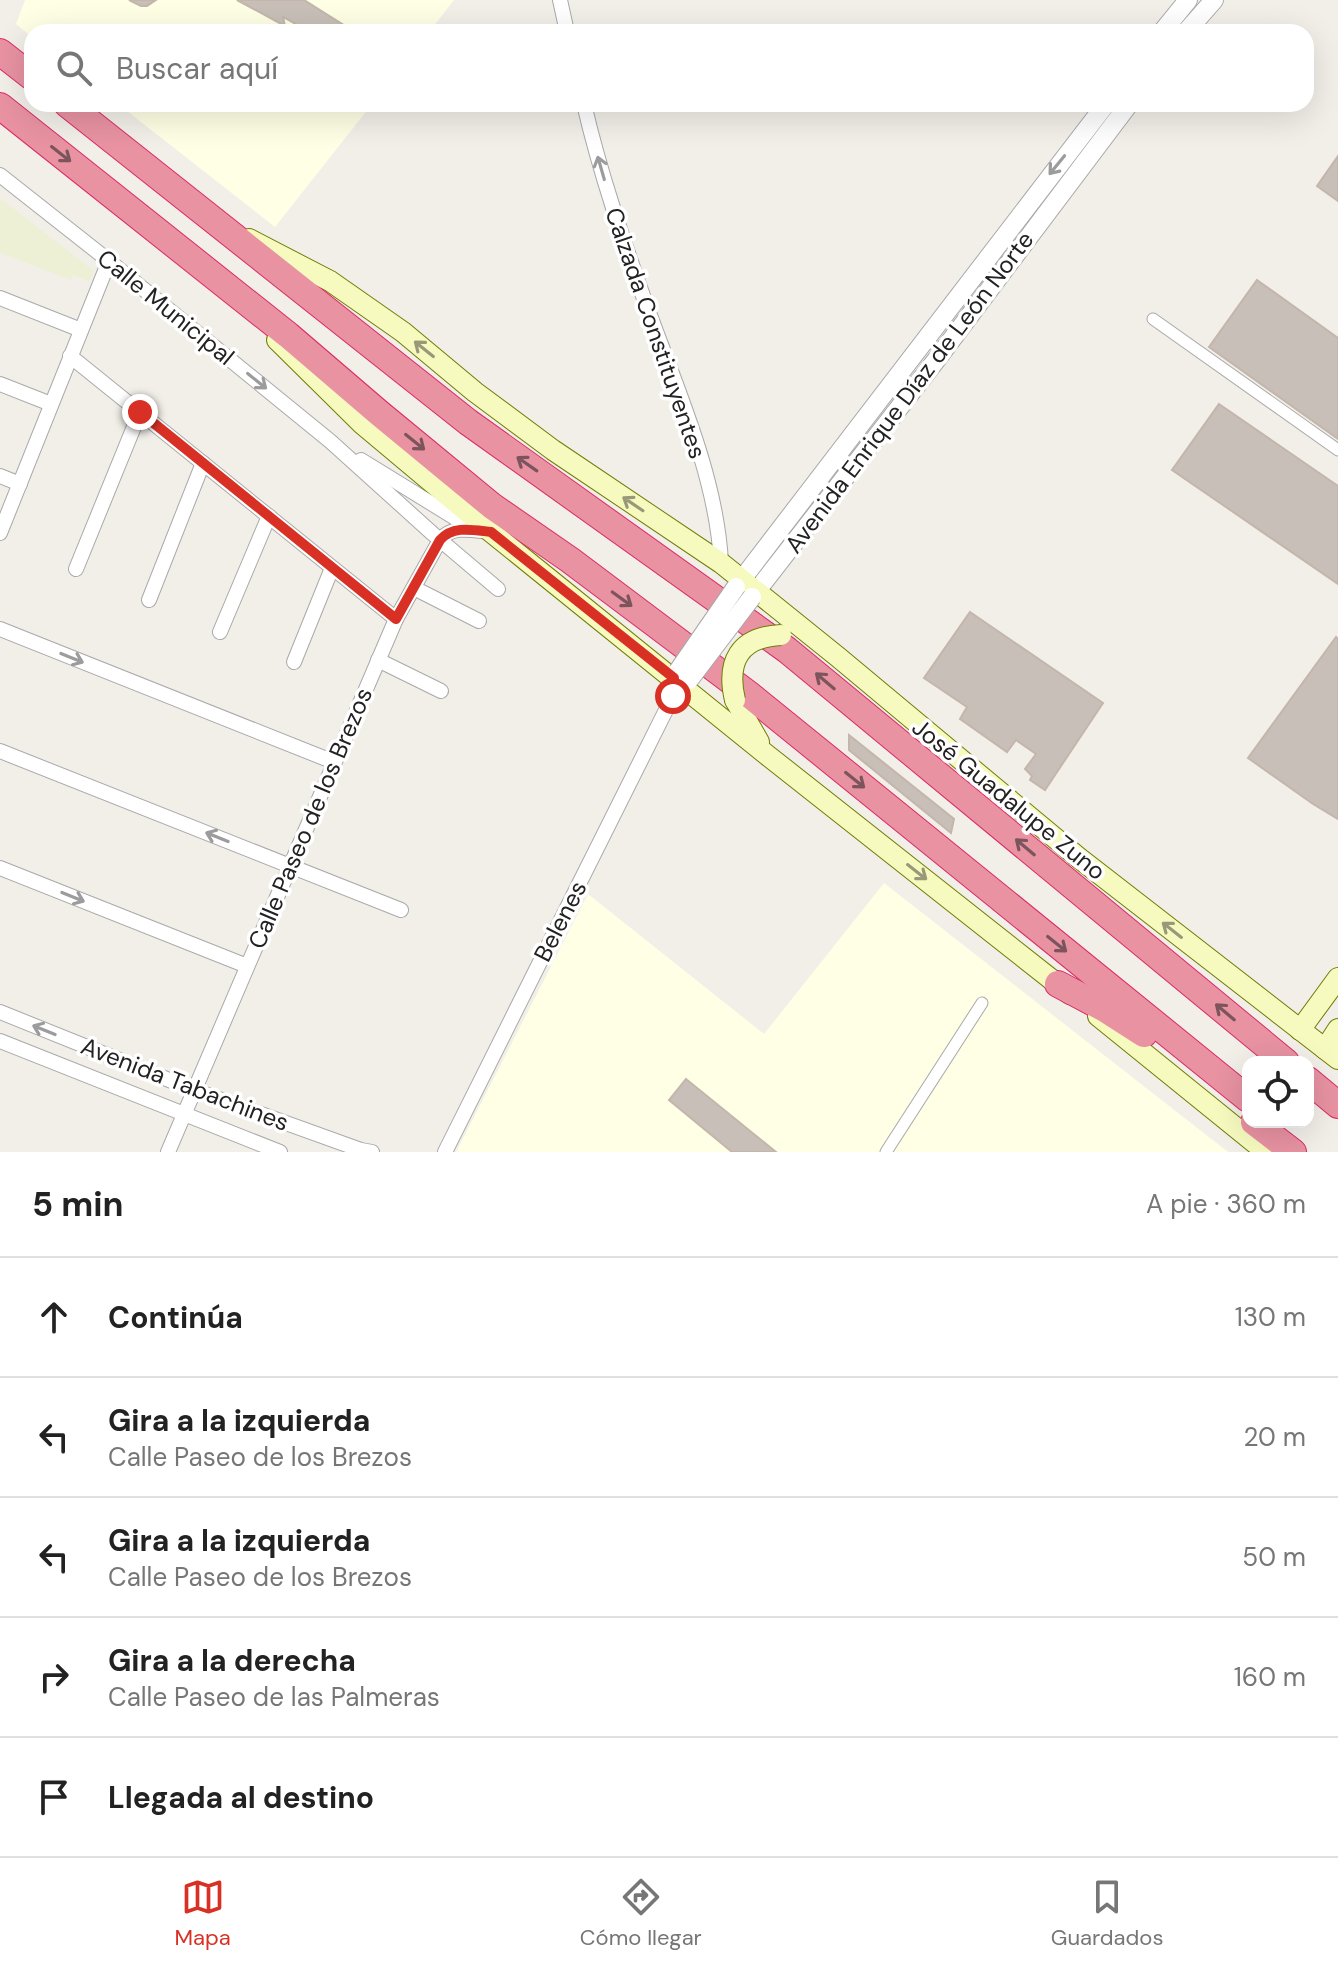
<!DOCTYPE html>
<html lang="es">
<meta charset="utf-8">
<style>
:root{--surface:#fff;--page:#f6f6f6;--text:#222;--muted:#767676;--line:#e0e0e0;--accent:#d93025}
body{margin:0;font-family:"DM Sans",sans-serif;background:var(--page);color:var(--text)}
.controls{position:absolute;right:24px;bottom:24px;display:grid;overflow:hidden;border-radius:16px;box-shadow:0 8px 32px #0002}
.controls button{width:72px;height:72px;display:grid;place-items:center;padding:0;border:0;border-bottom:2px solid var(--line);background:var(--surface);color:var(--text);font:40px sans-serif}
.stop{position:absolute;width:24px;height:24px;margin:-18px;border:6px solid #d93025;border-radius:50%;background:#fff}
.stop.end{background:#d93025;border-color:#fff;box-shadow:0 2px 8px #0008}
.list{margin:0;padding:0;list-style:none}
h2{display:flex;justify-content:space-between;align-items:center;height:104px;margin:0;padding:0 32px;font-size:34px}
h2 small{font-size:26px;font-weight:400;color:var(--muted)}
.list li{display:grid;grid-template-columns:52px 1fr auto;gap:24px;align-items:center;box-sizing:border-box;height:120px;padding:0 32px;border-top:2px solid var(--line)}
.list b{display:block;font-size:30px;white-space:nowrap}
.list p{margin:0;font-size:26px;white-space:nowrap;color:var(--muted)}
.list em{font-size:26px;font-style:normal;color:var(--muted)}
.icon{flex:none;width:44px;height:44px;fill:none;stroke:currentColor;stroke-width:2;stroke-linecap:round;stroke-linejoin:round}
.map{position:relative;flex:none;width:1338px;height:1152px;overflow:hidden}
.search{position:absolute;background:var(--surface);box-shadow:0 8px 32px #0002;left:24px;right:24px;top:24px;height:88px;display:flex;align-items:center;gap:20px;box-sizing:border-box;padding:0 28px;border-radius:24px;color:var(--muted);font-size:30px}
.sheet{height:704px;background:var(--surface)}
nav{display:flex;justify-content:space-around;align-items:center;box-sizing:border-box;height:112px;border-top:2px solid var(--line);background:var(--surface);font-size:22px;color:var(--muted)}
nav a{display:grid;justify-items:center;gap:4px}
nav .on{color:var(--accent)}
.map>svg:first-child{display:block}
.education{fill:#ffffe5}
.farmland{fill:#eef0d5}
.building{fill:#c7bfb8;stroke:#c4b6ab;stroke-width:2}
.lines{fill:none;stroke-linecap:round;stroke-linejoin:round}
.pedestrian-casing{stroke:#a9a9a9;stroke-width:13}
.minor-casing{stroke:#a9a9a9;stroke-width:16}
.tertiary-casing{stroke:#a9a9a9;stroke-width:20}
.secondary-casing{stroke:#707d05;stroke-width:22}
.motorway-casing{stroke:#dc2a67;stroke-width:28}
.pedestrian{stroke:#fff;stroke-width:11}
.minor{stroke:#fff;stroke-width:14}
.tertiary{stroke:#fff;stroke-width:18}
.secondary{stroke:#f7fabf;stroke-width:20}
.motorway{stroke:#e892a2;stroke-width:26}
.tertiary-bridge-casing{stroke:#a9a9a9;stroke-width:20;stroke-linecap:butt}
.secondary-bridge-casing{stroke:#707d05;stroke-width:22;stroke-linecap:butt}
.tertiary-bridge{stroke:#fff;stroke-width:18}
.secondary-bridge{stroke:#f7fabf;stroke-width:20}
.oneway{stroke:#7b545c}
.oneway2{stroke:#9c9c9c}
.oneway3{stroke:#979978}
.route{stroke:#d93025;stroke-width:10}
.labels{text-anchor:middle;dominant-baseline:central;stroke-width:7;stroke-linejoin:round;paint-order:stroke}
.street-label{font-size:24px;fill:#222;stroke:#fff}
</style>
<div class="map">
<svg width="1338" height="1152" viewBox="0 0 1338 1152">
<rect width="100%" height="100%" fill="#f2efe9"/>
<!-- education -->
<g class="education">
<path d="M25,0H454L429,32H32V37L16,24Z"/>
<path d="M118,104H372L275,227Z"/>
<path d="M884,883L1228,1152H456L588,894L764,1034Z"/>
</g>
<!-- farmland -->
<path class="farmland" d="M0,198L94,271L89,282L73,275L71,280L0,253Z"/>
<!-- building -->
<g class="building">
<path d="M129,0H156L147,6H141Z"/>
<path d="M237,0H304L347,27L353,26L364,32H310L283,17L285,26Z"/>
<path d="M1338,156V201L1317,186Z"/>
<path d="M1257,280L1338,338V439L1209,347Z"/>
<path d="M1219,404L1338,486V584L1172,470Z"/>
<path d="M970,612L1103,703L1045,790L1030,780L1032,776L1025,769L1036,754L1016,740L1007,752L960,719L967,707L924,678Z"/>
<path d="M1336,637L1338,639V819L1313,804L1248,758Z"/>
<path d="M849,735L954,819L951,833L849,750Z"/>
<path d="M686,1079L776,1152H732L669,1100Z"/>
</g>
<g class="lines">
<defs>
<g id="pedestrian">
<path d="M1153,319L1338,450"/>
<path d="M886,1152L982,1003"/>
</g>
<g id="minor">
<path d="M560,0L567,32"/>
<path d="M584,104C600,173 623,240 647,307C676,387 717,477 721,563"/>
<path d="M0,175L109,261L330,441L433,534L498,589"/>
<path d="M0,298L81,330"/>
<path d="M70,356L396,619"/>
<path d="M0,384L51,404"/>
<path d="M361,460L473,529"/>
<path d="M0,476L20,484"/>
<path d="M0,533L109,261"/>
<path d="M76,569L140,412"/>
<path d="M414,588L479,621"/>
<path d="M149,600L203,463"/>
<path d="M0,629L334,762"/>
<path d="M220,632L269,516"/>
<path d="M378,660L441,691"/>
<path d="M294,662L332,568"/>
<path d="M0,751L401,910"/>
<path d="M0,868L247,966"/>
<path d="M0,1012L194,1090L361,1150L372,1152"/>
<path d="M0,1041L280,1152"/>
<path d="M168,1152L396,619L440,540C452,525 471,530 489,532"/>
<path d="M445,1152L673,696L674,678"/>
</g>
<g id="tertiary">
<path d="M1162,32L1188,0"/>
<path d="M1186,32L1214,0"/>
<path d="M736,587L1106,104"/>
<path d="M752,597L937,359L1129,104"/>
</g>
<g id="secondary">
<path d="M249,239L330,281L403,332L475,392L553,450L721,563L838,657L1079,858L1338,1059"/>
<path d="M277,340L361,423L491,532L767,755L1070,994"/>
<path d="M735,700L759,742"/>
<path d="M1098,1016L1266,1152"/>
<path d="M1300,1030L1338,978"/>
<path d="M1325,1049L1338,1029"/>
</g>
<g id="motorway">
<path d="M0,52L32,77"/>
<path d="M67,104L468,422L787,650L1286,1062"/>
<path d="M0,106L288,335L379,413L492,506L570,560L751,696L1248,1099"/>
<path d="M1058,984L1105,1009L1144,1034"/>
<path d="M1308,1080L1338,1105"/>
<path d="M1254,1122L1293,1152"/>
</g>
</defs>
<!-- pedestrian casing -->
<use href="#pedestrian" class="pedestrian-casing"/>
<!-- minor casing -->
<use href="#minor" class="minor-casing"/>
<!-- tertiary casing -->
<use href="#tertiary" class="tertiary-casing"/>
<!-- secondary casing -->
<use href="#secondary" class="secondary-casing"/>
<!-- motorway casing -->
<use href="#motorway" class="motorway-casing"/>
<!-- pedestrian -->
<use href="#pedestrian" class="pedestrian"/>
<!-- minor -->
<use href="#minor" class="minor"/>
<!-- tertiary -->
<use href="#tertiary" class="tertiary"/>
<!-- secondary -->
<use href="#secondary" class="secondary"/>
<!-- motorway -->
<use href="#motorway" class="motorway"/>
<defs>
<g id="tertiary-bridge">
<path d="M678,671L736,587"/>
<path d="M689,680L752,597"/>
</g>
<path id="secondary-bridge" d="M735,700C726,662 739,637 781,635"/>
</defs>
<!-- tertiary-bridge casing -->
<use href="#tertiary-bridge" class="tertiary-bridge-casing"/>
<!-- secondary-bridge casing -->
<use href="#secondary-bridge" class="secondary-bridge-casing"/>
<!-- tertiary-bridge -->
<use href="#tertiary-bridge" class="tertiary-bridge"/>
<!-- secondary-bridge -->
<use href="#secondary-bridge" class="secondary-bridge"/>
</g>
<!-- one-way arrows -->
<defs><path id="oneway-shaft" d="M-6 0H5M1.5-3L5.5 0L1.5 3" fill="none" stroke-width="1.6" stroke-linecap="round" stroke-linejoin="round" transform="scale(2)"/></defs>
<g class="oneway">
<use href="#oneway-shaft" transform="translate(61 154) rotate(38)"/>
<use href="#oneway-shaft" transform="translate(415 442) rotate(39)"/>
<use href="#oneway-shaft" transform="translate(527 464) rotate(-145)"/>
<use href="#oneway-shaft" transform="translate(622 599) rotate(36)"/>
<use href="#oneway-shaft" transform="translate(825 681) rotate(-140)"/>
<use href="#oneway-shaft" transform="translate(855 780) rotate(39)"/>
<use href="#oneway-shaft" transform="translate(1025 847) rotate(-140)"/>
<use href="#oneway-shaft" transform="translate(1057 944) rotate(39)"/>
<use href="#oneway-shaft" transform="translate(1225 1012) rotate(-140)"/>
</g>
<g class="oneway2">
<use href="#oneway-shaft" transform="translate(1057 165) rotate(129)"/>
<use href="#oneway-shaft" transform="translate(601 168) rotate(-106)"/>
<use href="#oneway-shaft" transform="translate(257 381) rotate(39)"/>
<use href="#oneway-shaft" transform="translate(72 658) rotate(22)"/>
<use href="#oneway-shaft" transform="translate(217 837) rotate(-158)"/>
<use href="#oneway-shaft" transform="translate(73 897) rotate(22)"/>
<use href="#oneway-shaft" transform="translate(44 1030) rotate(-158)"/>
</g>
<g class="oneway3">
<use href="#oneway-shaft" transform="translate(424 349) rotate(-141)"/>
<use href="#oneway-shaft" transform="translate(633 504) rotate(-146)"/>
<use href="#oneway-shaft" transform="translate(917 872) rotate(38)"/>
<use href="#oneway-shaft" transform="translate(1172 930) rotate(-142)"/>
</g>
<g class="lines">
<!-- route -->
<path class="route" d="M140,412L396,619L440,540C453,525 473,530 491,532L674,678L673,696"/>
</g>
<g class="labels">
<!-- street labels -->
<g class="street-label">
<text transform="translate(166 307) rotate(39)">Calle Municipal</text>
<text transform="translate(656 333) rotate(71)">Calzada Constituyentes</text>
<text transform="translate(909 392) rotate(-53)">Avenida Enrique Díaz de León Norte</text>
<text transform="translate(1009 799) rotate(39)">José Guadalupe Zuno</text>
<text transform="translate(310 818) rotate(-67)">Calle Paseo de los Brezos</text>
<text transform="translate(560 921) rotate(-63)">Belenes</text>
<text transform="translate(185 1084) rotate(21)">Avenida Tabachines</text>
</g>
</g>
</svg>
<div class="controls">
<button><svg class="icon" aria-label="locate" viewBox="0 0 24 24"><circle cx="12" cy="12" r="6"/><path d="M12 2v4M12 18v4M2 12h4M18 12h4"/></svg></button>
</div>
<div class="stop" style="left:673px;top:696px"></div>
<div class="stop end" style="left:140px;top:412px"></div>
<div class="search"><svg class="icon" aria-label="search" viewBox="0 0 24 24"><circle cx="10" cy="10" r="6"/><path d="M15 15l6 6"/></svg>Buscar aquí</div>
</div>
<section class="sheet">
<h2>5 min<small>A pie · 360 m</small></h2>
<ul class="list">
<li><svg class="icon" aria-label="ahead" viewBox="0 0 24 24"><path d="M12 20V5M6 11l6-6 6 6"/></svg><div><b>Continúa</b></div><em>130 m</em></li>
<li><svg class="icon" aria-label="left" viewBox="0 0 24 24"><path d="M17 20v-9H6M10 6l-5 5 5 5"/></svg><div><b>Gira a la izquierda</b><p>Calle Paseo de los Brezos</p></div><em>20 m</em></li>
<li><svg class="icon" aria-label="left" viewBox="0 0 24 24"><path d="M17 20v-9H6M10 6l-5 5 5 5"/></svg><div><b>Gira a la izquierda</b><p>Calle Paseo de los Brezos</p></div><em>50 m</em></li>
<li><svg class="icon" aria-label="right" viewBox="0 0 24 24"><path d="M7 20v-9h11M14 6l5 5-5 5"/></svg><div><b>Gira a la derecha</b><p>Calle Paseo de las Palmeras</p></div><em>160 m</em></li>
<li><svg class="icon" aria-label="arrive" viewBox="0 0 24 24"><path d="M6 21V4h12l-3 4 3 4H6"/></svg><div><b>Llegada al destino</b></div></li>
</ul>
</section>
<nav>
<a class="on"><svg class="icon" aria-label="map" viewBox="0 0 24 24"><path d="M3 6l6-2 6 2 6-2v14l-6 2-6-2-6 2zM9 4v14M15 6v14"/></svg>Mapa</a>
<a><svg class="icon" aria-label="directions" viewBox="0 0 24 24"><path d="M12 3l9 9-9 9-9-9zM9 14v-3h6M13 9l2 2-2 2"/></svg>Cómo llegar</a>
<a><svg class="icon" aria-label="saved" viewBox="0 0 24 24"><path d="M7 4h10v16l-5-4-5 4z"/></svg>Guardados</a>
</nav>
